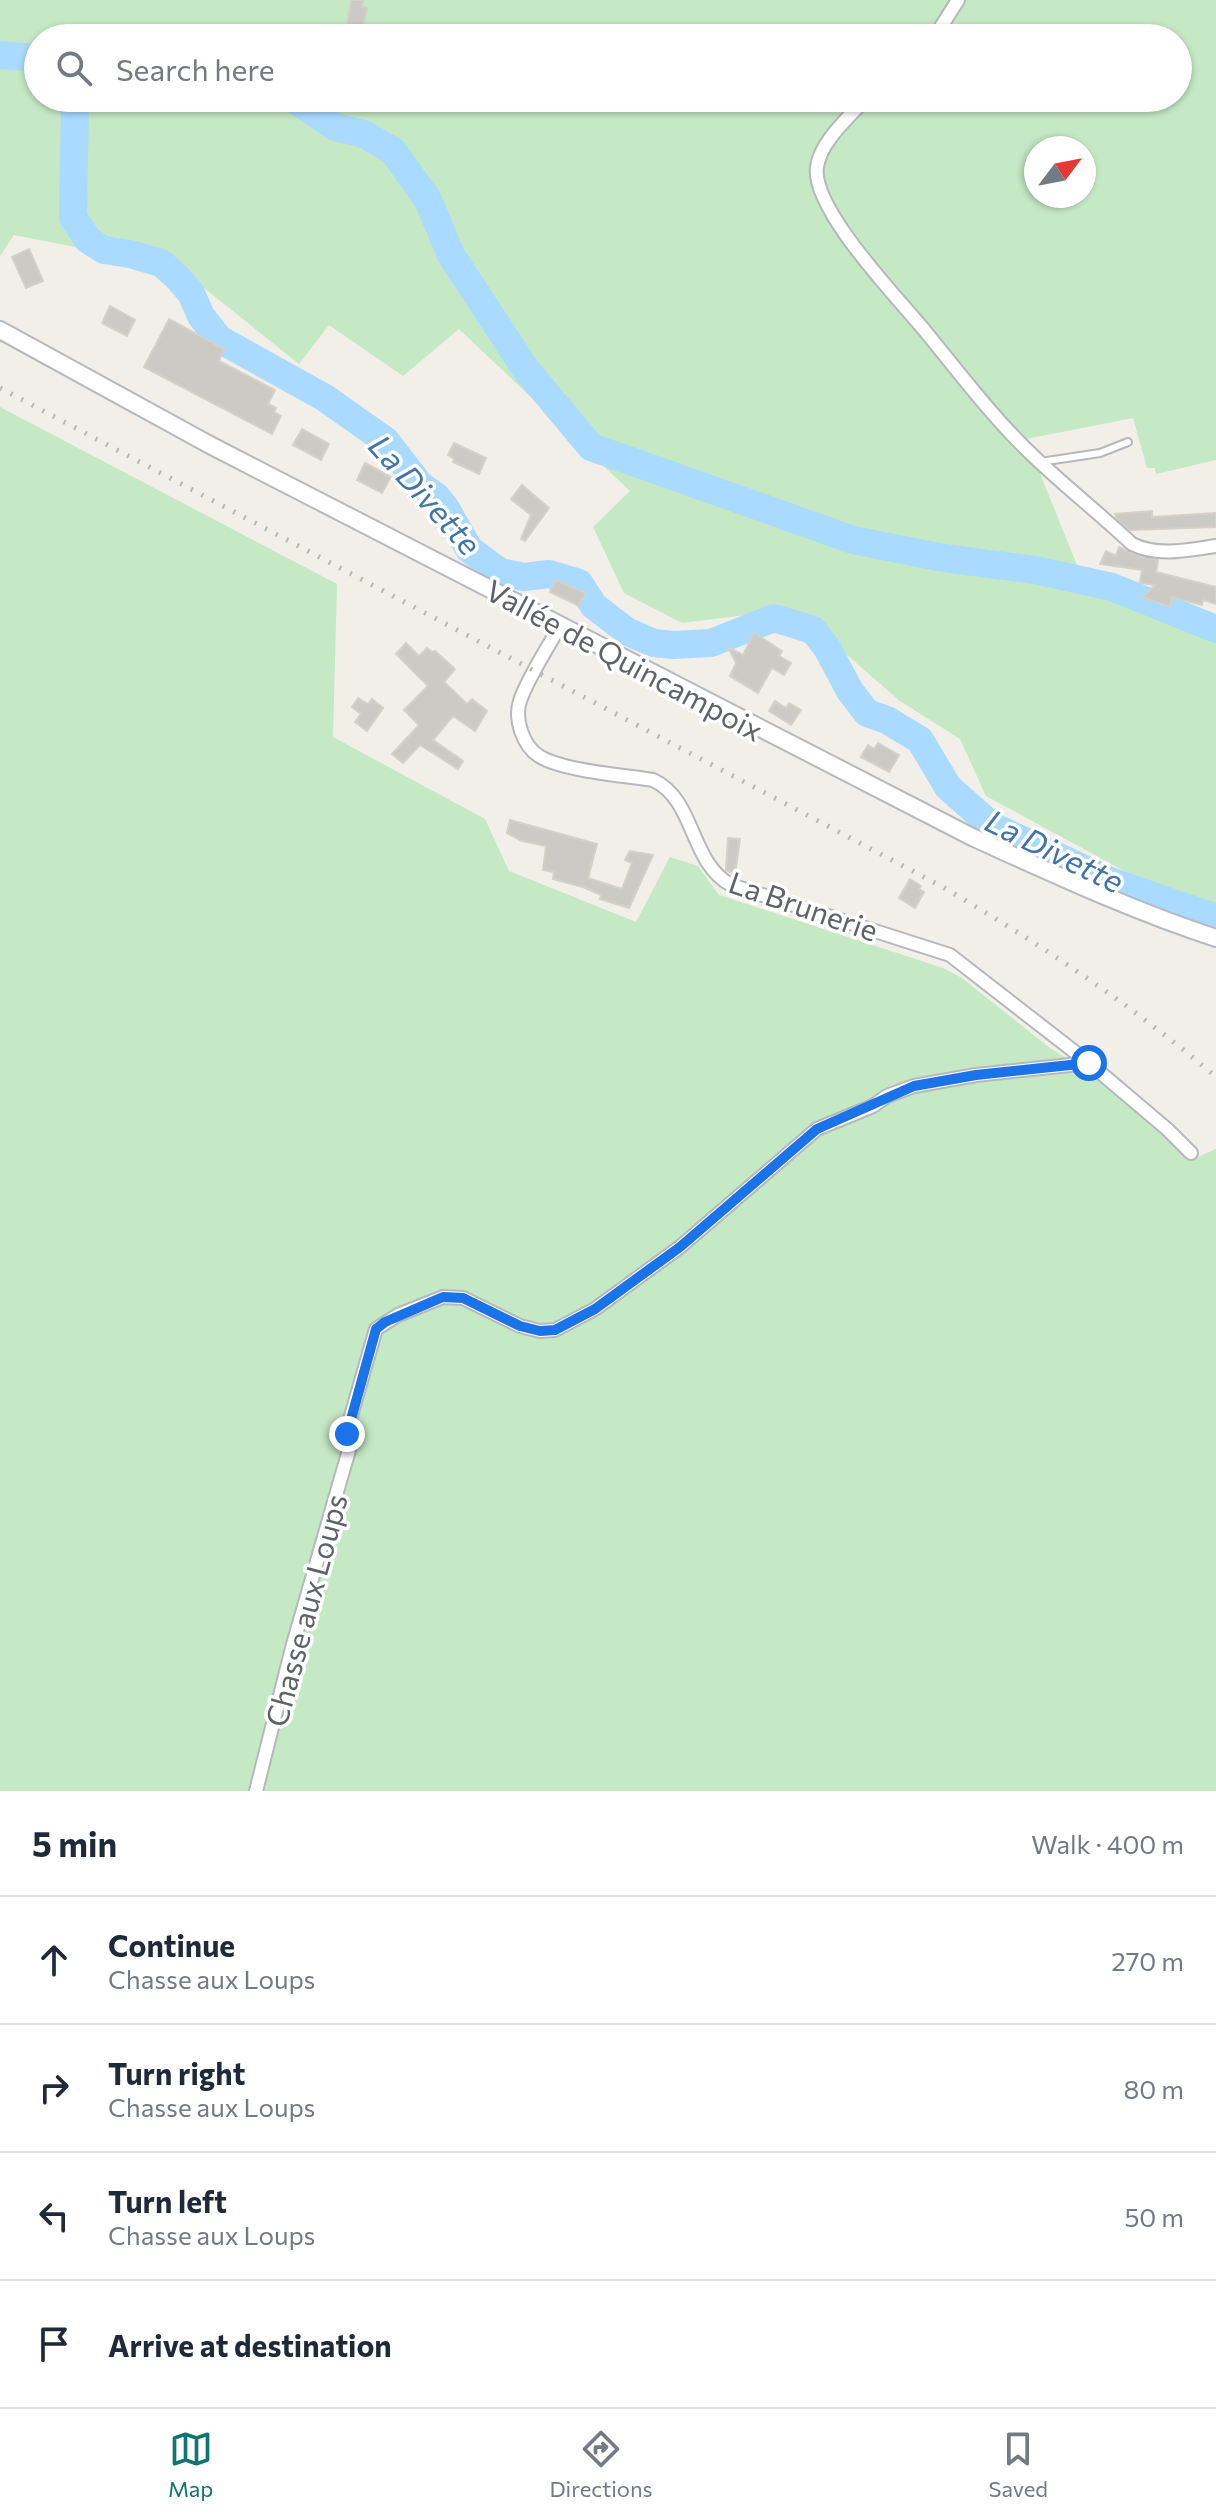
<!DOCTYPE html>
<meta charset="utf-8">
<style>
:root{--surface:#fff;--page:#f6f6f7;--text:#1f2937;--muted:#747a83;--line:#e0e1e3;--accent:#0f766e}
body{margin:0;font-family:Commissioner,sans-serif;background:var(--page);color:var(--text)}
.compass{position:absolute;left:1024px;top:136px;width:72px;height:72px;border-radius:50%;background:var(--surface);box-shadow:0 2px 6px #0004;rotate:58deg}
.stop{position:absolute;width:24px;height:24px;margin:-18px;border:6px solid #1a73e8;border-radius:50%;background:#fff}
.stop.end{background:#1a73e8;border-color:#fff;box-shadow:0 2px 8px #0008}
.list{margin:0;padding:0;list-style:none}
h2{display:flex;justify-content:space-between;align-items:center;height:104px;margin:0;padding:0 32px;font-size:34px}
h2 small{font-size:26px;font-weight:400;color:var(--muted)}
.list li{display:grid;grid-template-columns:52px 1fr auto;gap:24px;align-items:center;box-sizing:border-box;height:128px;padding:0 32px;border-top:2px solid var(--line)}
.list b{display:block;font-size:30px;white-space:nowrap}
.list p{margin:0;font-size:26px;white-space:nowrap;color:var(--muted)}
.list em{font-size:26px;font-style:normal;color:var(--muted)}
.icon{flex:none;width:44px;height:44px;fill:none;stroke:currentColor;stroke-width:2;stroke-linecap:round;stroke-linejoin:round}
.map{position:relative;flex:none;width:1216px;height:1791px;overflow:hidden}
.search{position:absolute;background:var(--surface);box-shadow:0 2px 6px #0004;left:24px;right:24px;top:24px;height:88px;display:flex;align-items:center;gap:20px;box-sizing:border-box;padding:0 28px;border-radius:44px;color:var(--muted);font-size:30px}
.sheet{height:616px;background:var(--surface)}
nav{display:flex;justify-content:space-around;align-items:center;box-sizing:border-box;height:112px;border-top:2px solid var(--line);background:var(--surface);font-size:22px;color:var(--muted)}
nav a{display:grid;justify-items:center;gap:4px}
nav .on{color:var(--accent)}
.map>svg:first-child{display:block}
.green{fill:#c5e8c5;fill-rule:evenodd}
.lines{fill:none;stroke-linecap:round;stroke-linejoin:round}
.river{stroke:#aadaff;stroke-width:28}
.building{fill:#cccac5;stroke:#d6d1c6;stroke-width:2}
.lane-casing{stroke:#b5b8bc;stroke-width:10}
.street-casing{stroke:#b5b8bc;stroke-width:16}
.secondary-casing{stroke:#b6babf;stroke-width:20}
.lane{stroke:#fff;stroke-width:6}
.street{stroke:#fff;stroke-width:12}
.secondary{stroke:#fff;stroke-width:16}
.rail{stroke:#b6b7b8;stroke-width:5;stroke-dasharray:2 10;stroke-linecap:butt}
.route{stroke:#1a73e8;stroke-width:10}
.labels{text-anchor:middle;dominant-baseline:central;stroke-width:7;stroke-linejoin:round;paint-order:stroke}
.street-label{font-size:30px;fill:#5f6368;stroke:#fff}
.water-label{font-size:32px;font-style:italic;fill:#4174aa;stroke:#fff}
</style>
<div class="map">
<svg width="1216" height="1791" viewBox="0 0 1216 1791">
<rect width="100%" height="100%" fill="#f1efe8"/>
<!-- green -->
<g class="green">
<path d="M0,0H1216V460L1156,474L1155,468H1147L1133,418L1026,439L1083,580L1216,620V907L1180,901L986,796L960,739L900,701L794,609L682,623L624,593L593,527L630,491L459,329L403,376L329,325L299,364L178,267L14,235L0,256ZM38,38H1178V98H38ZM1036,148H1084V196H1036Z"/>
<path d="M0,407L337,584L333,737L485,819L509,871L636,922L670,857L698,866L719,895L943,968L962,978L1050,1048L1094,1075L1191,1160L1216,1149V1791H0Z"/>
</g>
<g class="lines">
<!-- river -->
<g class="river">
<path d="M0,55L38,58"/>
<path d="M75,98L73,217L88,240L104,250L130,254L161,263L176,276L191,293L201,316L219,339L325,398L386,441L420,485L436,496L445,507L469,549L500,572L524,577L549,574L579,583L594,606L628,632L654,643L673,645L711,643L774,618L813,630L827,648L850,691L867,713L887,720L920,740L948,787L992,826L1110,881L1207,915L1216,916"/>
<path d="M292,98L335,127L364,134L393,151L428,200L451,255L525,368L591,447L853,540L944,558L1035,570L1112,587L1216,629"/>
</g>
</g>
<!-- building -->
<g class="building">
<path d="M351,0H363L362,7L367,8L361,38H345Z"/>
<path d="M29,249L43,281L26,288L12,257Z"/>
<path d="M110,306L135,320L127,336L102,323Z"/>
<path d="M169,319L224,349L219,361L275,390L268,404L276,408L274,412L281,416L272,434L144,367Z"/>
<path d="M302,429L329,444L321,460L293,445Z"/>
<path d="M454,443L486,458L479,474L453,462L454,459L448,455Z"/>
<path d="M365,463L391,477L382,493L357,480Z"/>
<path d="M522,485L549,508L525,541L521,539L531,515L511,499Z"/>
<path d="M1152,511V517L1216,513V527L1130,530L1116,518L1115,514Z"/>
<path d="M1119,547L1139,556L1158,560L1156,572L1216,587V604L1203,600L1202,605L1172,597L1170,607L1143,597L1155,585L1140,583L1142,570L1100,564L1106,551L1116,556Z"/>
<path d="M556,580L585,593L579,606L550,592Z"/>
<path d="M754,633L782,651L779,656L791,663L784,675L772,668L758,693L730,676L736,663L728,647L743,655Z"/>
<path d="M406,643L419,656L427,648L432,652L435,651L455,669L444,682L467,704L472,699L487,711L475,731L453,716L433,740L463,761L458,769L420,745L403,763L392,754L419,725L404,710L428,686L396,654Z"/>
<path d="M358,698L368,704L372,699L383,708L367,731L355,722L361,714L352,707Z"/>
<path d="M775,701L786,708L789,703L801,710L791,725L769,711Z"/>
<path d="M878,743L899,755L889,772L861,757L868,745L874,749Z"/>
<path d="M510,820L597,844L588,878L622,889L632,863L625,860L630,851L653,855L629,908L600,899L601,895L583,887L553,879L554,872L543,870L546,846L522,841L507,833Z"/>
<path d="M728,838L740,839L735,875L726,870Z"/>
<path d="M910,879L921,886L919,889L924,892L915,908L899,898Z"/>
</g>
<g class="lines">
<defs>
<path id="lane" d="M1040,462L1100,453L1128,442"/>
<g id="street">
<path d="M934,38L958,0"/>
<path d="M866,98C849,118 821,140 817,167C811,209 899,299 925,331C957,370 988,411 1024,447C1058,481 1097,511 1132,544C1158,557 1189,550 1216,546"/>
<path d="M560,625C548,648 528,677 520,701C514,719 523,746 539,756C563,771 623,775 653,780C696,800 689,862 731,885L950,955L1089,1063L1167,1129L1191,1153"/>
<path d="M256,1791L292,1648L349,1450V1423L376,1329L398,1315L443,1297L463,1298L520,1326L540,1331L555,1330L595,1309L680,1247L817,1129L873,1106L887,1096L914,1086L976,1075L1089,1063"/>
</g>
<path id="secondary" d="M0,330L210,445L974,838C1054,874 1133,911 1216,938"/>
</defs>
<!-- lane casing -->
<use href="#lane" class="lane-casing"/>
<!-- street casing -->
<use href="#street" class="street-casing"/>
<!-- secondary casing -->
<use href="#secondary" class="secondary-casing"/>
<!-- lane -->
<use href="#lane" class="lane"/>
<!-- street -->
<use href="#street" class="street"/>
<!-- secondary -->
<use href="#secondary" class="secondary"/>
<!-- rail -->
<path class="rail" d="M0,388L941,886C1037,942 1131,1004 1216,1077"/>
</g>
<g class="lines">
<!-- route -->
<path class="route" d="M347,1434L376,1329L385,1322L443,1297L463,1298L520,1326L540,1331L555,1330L595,1309L680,1247L817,1129L914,1086L976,1075L1089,1063"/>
</g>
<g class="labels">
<!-- street labels -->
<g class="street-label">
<text transform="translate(625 659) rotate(28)">Vallée de Quincampoix</text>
<text transform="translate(804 905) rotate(19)">La Brunerie</text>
<text transform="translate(305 1610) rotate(-75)">Chasse aux Loups</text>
</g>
<!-- water labels -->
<g class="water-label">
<text transform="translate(426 494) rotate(48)">La Divette</text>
<text transform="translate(1055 850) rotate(26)">La Divette</text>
</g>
</g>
</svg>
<svg class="compass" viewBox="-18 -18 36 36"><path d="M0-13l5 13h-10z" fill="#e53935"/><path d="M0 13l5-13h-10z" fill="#747a83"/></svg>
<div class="stop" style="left:1089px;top:1063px"></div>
<div class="stop end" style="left:347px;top:1434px"></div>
<div class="search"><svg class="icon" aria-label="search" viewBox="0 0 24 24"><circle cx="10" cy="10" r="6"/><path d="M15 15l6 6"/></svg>Search here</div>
</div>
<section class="sheet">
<h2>5 min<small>Walk · 400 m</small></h2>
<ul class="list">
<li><svg class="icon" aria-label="ahead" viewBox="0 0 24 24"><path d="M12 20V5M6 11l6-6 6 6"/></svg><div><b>Continue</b><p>Chasse aux Loups</p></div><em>270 m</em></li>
<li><svg class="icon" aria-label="right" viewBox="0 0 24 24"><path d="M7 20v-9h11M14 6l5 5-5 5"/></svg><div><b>Turn right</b><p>Chasse aux Loups</p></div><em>80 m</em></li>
<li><svg class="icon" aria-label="left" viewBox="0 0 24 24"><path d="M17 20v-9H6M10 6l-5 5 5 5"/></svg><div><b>Turn left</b><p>Chasse aux Loups</p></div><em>50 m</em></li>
<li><svg class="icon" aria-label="arrive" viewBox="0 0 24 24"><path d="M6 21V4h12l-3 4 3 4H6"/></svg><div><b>Arrive at destination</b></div></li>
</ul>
</section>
<nav>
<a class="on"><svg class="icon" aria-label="map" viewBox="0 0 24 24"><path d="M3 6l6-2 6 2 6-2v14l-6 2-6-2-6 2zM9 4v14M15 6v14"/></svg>Map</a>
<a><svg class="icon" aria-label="directions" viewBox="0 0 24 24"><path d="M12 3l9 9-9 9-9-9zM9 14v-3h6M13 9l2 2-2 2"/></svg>Directions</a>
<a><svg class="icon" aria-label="saved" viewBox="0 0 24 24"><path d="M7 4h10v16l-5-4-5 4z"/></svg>Saved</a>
</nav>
